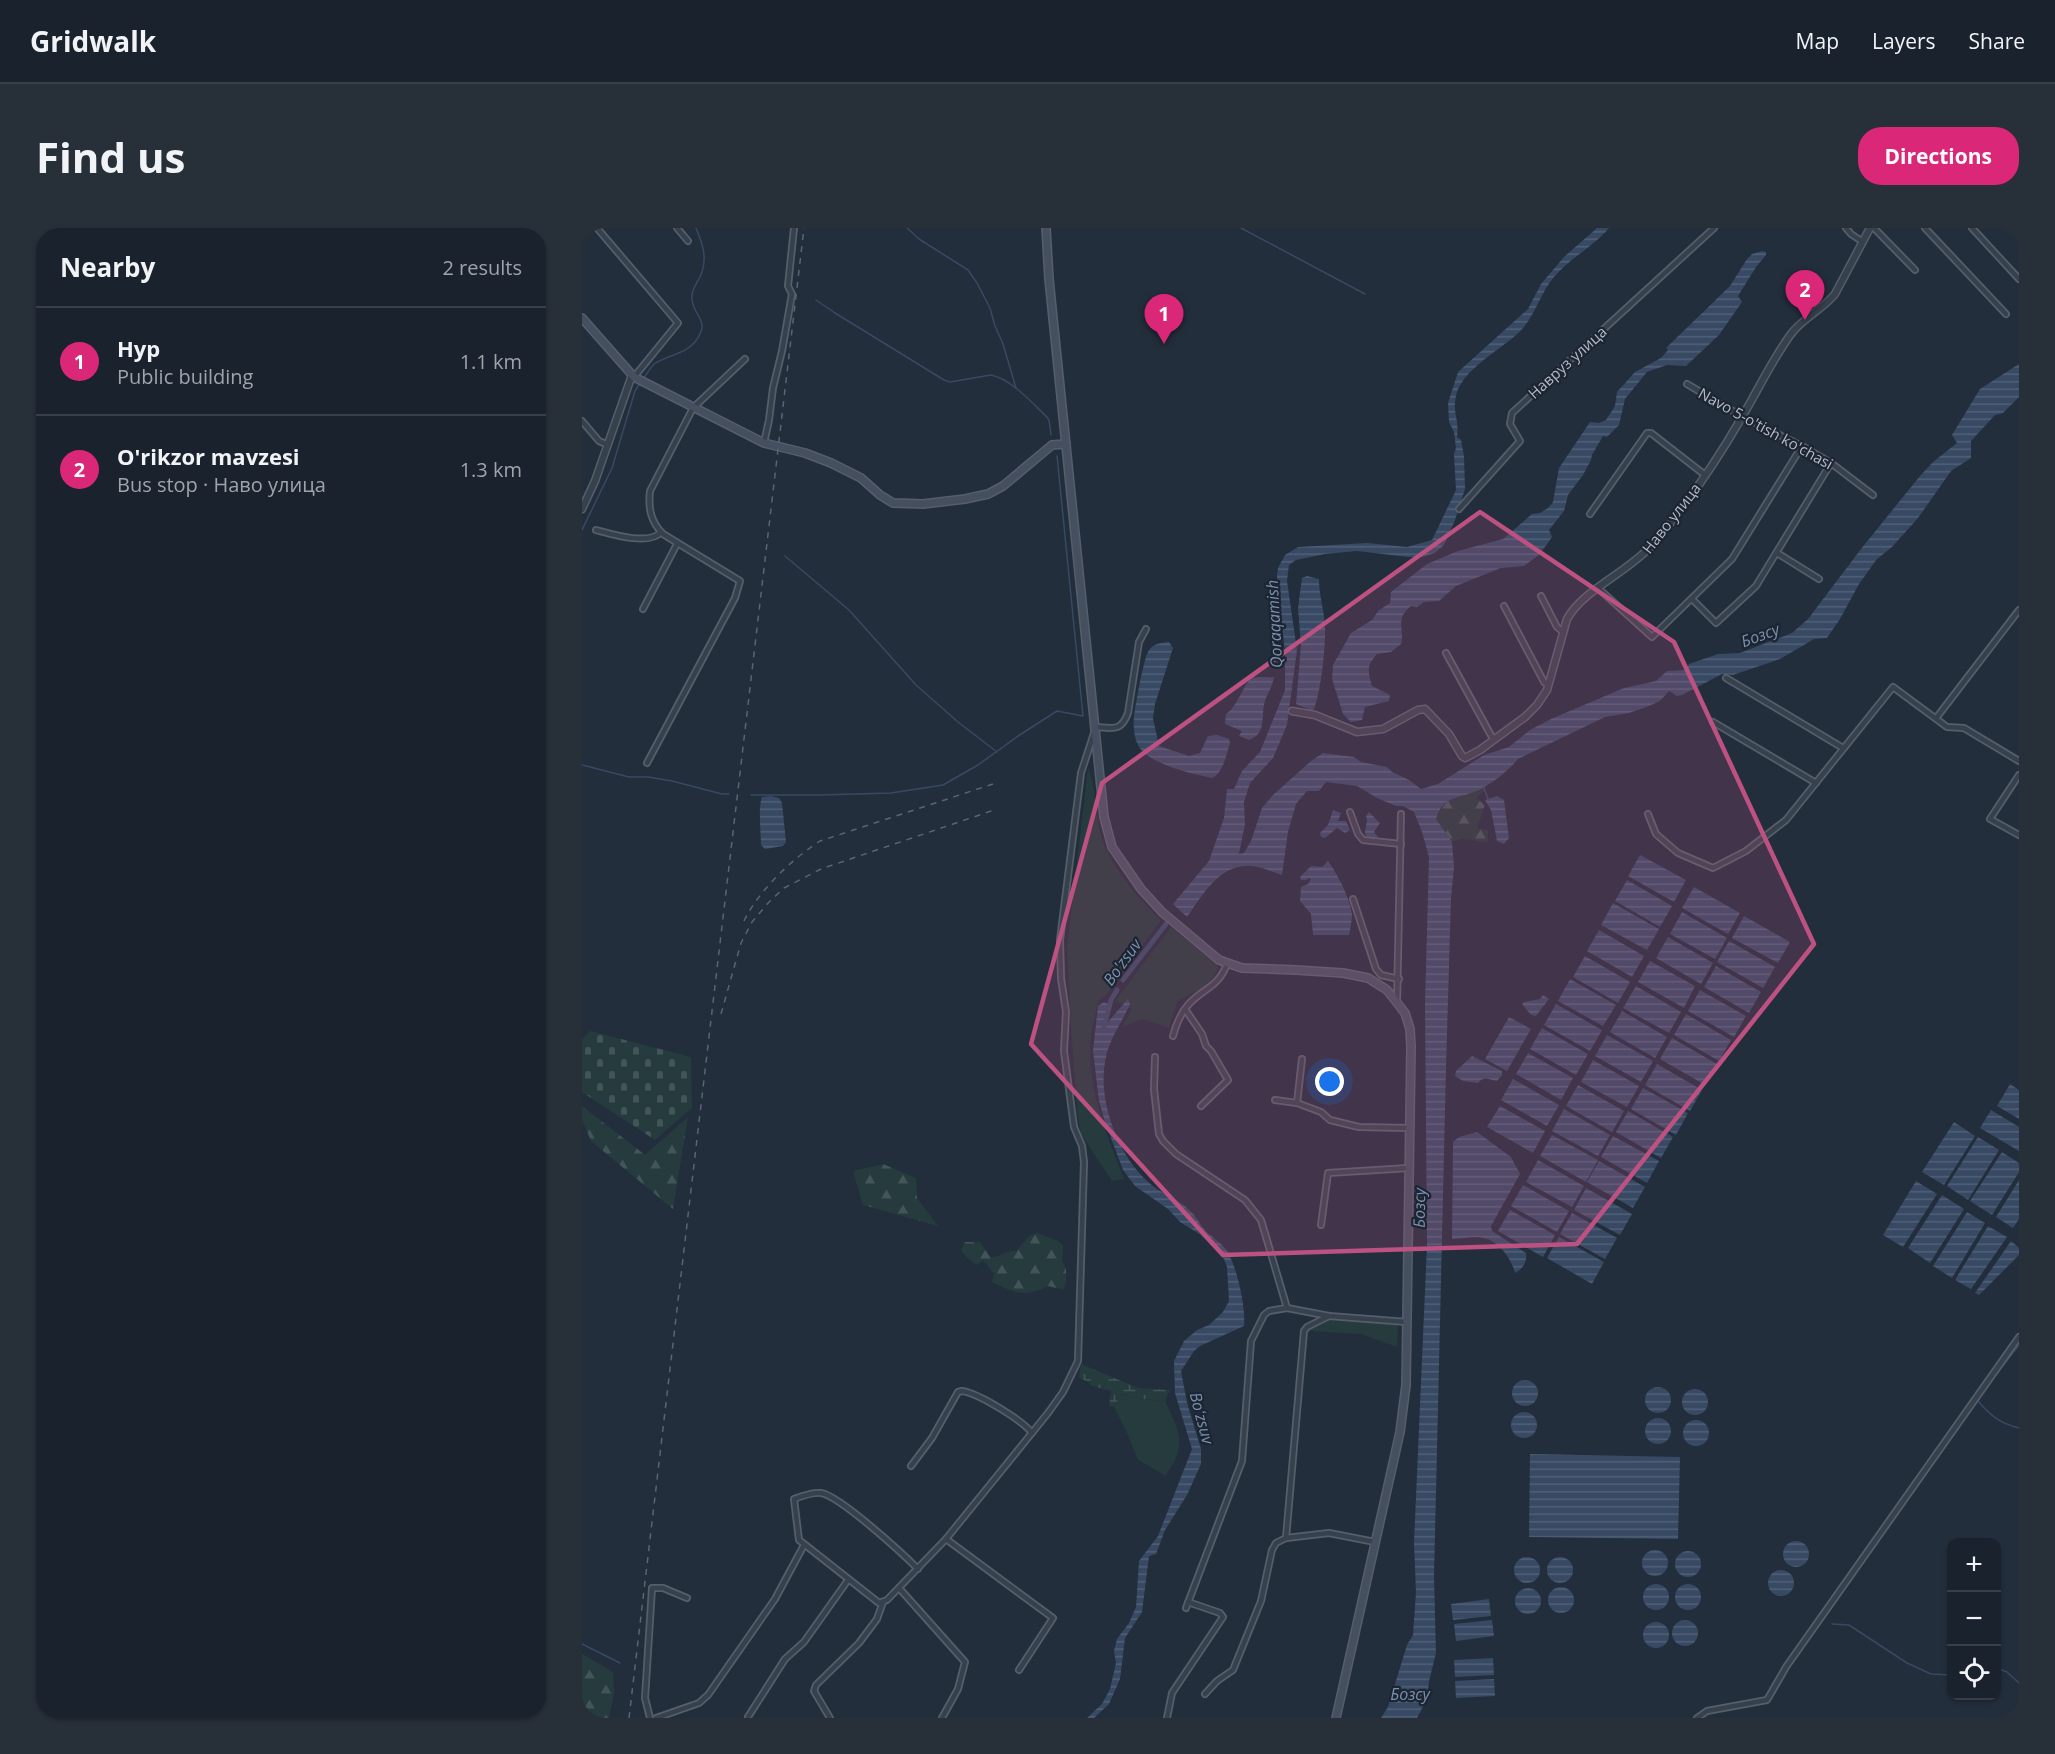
<!DOCTYPE html>
<meta charset="utf-8">
<style>
:root{--surface:#1a222d;--page:#272f39;--text:#f1f3f6;--muted:#9fa4aa;--line:#383f49;--accent:#db2777}
body{margin:0;font-family:"Open Sans",sans-serif;background:var(--page);color:var(--text)}
.controls{position:absolute;right:18px;bottom:18px;display:grid;overflow:hidden;border-radius:12px;box-shadow:0 2px 4px #0004}
.controls button{width:54px;height:54px;display:grid;place-items:center;padding:0;border:0;border-bottom:2px solid var(--line);background:var(--surface);color:var(--text);font:30px sans-serif}
.you{position:absolute;left:748px;top:854px;width:21px;height:21px;margin:-15px;border:4px solid #fff;border-radius:50%;background:#1a73e8;box-shadow:0 0 0 9px #1a73e833}
.badge{display:grid;place-items:center;width:39px;height:39px;border-radius:50%;background:var(--accent);color:#fff;font-size:20px;font-weight:700}
.pin{position:absolute;translate:-50% -50px;filter:drop-shadow(0 2px 3px #0008)}
.pin::after{content:'';position:absolute;top:32px;width:21px;height:18px;background:inherit;clip-path:polygon(0 0,100% 0,50% 100%)}
.list{margin:0;padding:0;list-style:none}
h2{display:flex;justify-content:space-between;align-items:center;height:78px;margin:0;padding:0 24px;font-size:26px}
h2 small{font-size:20px;font-weight:400;color:var(--muted)}
.list li{display:grid;grid-template-columns:39px 1fr auto;gap:18px;align-items:center;box-sizing:border-box;height:108px;padding:0 24px;border-top:2px solid var(--line)}
.list b{display:block;font-size:22px;white-space:nowrap}
.list p{margin:0;font-size:20px;white-space:nowrap;color:var(--muted)}
.list em{font-size:20px;font-style:normal;color:var(--muted)}
.icon{flex:none;width:33px;height:33px;fill:none;stroke:currentColor;stroke-width:2;stroke-linecap:round;stroke-linejoin:round}
.map{position:relative;flex:none;width:1437px;height:1490px;overflow:hidden;border-radius:24px}
header{display:flex;align-items:center;gap:36px;box-sizing:border-box;height:84px;padding:0 30px;background:var(--surface);border-bottom:2px solid var(--line)}
header strong{font-size:28px}
nav{display:flex;gap:33px;margin-inline-start:auto;font-size:21px}
.intro{display:flex;align-items:center;justify-content:space-between;box-sizing:border-box;height:144px;padding:0 36px}
h1{margin:0;font-size:42px}
.button{padding:15px 27px;border-radius:24px;background:var(--accent);color:#fff;font-size:21px;font-weight:700}
main{display:flex;gap:36px;padding:0 36px}
aside{flex:1;background:var(--surface);border-radius:24px;box-shadow:0 2px 4px #0004}
.map>svg:first-child{display:block}
.green{fill:#253b3d}
.forest{fill:url(#forest-firs)}
.wetland{fill:url(#wetland-marsh)}
.cemetery{fill:url(#cemetery-stones)}
.water{fill:url(#water-rules)}
.lines{fill:none;stroke-linecap:round;stroke-linejoin:round}
.stream{stroke:#374963;stroke-width:1.5}
.canal{stroke:#374963;stroke-width:5}
.minor-casing{stroke:#555e6b;stroke-width:8}
.tertiary-casing{stroke:#555e6b;stroke-width:9}
.secondary-casing{stroke:#555e6b;stroke-width:10}
.minor{stroke:#37404d;stroke-width:4.5}
.tertiary{stroke:#37404d;stroke-width:6}
.secondary{stroke:#454f60;stroke-width:7}
.rail{stroke:#596474;stroke-width:1.5;stroke-dasharray:6 6;stroke-linecap:butt}
.marked{fill:#bd5181;fill-opacity:0.2;stroke:#bd5181;stroke-width:4.5;stroke-linejoin:round}
.labels{text-anchor:middle;dominant-baseline:central;stroke-width:4.5;stroke-linejoin:round;paint-order:stroke}
.street-label{font-size:15px;fill:#b3bbc8;stroke:#1c2531}
.water-label{font-size:16px;font-style:italic;fill:#7b91b0;stroke:#1c2531}
</style>
<header>
<strong>Gridwalk</strong>
<nav><a>Map</a><a>Layers</a><a>Share</a></nav>
</header>
<div class="intro"><h1>Find us</h1><a class="button">Directions</a></div>
<main>
<aside>
<h2>Nearby<small>2 results</small></h2>
<ul class="list">
<li><span class="badge">1</span><div><b>Нур</b><p>Public building</p></div><em>1.1 km</em></li>
<li><span class="badge">2</span><div><b>O'rikzor mavzesi</b><p>Bus stop · Наво улица</p></div><em>1.3 km</em></li>
</ul>
</aside>
<div class="map">
<svg width="1437" height="1490" viewBox="0 0 1437 1490">
<defs>
<pattern id="forest-firs" width="22" height="20" patternUnits="userSpaceOnUse" patternTransform="scale(1.5)"><rect width="22" height="20" fill="#253b3d"/><path d="M5 1l3.5 6h-7zM16 11l3.5 6h-7z" fill="#425558"/></pattern>
<pattern id="wetland-marsh" width="20" height="14" patternUnits="userSpaceOnUse" patternTransform="scale(1.5)"><rect width="20" height="14" fill="#253b3d"/><path d="M1 5h8M5 5V1M11 12h8M15 12V8" fill="none" stroke="#425558"/></pattern>
<pattern id="cemetery-stones" width="16" height="16" patternUnits="userSpaceOnUse" patternTransform="scale(1.5)"><rect width="16" height="16" fill="#253b3d"/><path d="M2 7V4a2 2 0 0 1 4 0v3zM10 15v-3a2 2 0 0 1 4 0v3z" fill="#425558"/></pattern>
<pattern id="water-rules" width="6" height="5" patternUnits="userSpaceOnUse" patternTransform="scale(1.5)"><rect width="6" height="5" fill="#374963"/><path d="M0 2.5h6" fill="none" stroke="#526178"/></pattern>
</defs>
<rect width="100%" height="100%" fill="#232e3c"/>
<!-- green -->
<g class="green">
<path d="M506,540C515,562 512,582 518,604C525,634 557,672 579,692L525,766L516,773C514,785 510,798 509,810C504,859 525,906 542,951L530,953L499,906L495,883L489,797L485,719Z"/>
<path d="M589,699L636,738C634,756 610,765 595,774L587,800L560,791L540,799L550,781L533,773Z"/>
<path d="M746,1091L816,1097L815,1119L779,1106L727,1103L728,1101Z"/>
<path d="M539,1166L559,1171L583,1173C592,1194 604,1209 593,1232C591,1238 586,1241 584,1248L556,1232L545,1205L532,1179Z"/>
</g>
<!-- forest -->
<g class="forest">
<path d="M900,560L902,563L894,570L903,577L895,600L906,602V614C894,615 881,607 870,614L854,591C861,569 880,567 900,560Z"/>
<path d="M0,878L63,927L106,889L91,981L9,913L0,892Z"/>
<path d="M301,936L334,950L335,970L356,998L281,977L271,943Z"/>
<path d="M455,1005L476,1013L481,1018L480,1033L484,1041V1054L482,1062L466,1058C442,1070 433,1065 410,1054L412,1046L401,1032L395,1037L385,1030L379,1022L383,1014H398L408,1029C420,1029 422,1022 434,1023L447,1008Z"/>
<path d="M0,1426L31,1444L32,1465L27,1490H0Z"/>
</g>
<!-- wetland -->
<path class="wetland" d="M499,1136L556,1160L588,1162L583,1173L559,1171L539,1166L532,1179L527,1178L529,1163L510,1158L505,1153L497,1150Z"/>
<!-- cemetery -->
<path class="cemetery" d="M8,803L109,829L110,880L73,912L0,864V812Z"/>
<!-- water -->
<g class="water">
<path d="M1015,0H1027C1011,19 988,30 972,49C959,64 954,85 941,100C922,121 885,137 875,164C869,184 878,192 875,209L879,212L882,228L883,261L873,292L862,317L853,325L840,329H826L775,323L743,326L714,332L707,337L705,353L715,422L705,497L691,530L668,555L662,574L663,596L657,626L662,625L669,613L680,580L691,567L729,533L741,525L772,529L779,534L805,539L810,544L827,552L839,561L856,556L902,527L927,519L948,502L969,491L1042,460L1074,453L1085,443L1104,442L1107,436L1136,426L1158,425L1210,405L1226,391L1279,321L1338,248L1351,234L1375,215L1370,207L1398,161L1437,136V169L1421,185L1413,187L1389,213V230L1369,243L1336,290L1310,319L1295,331L1277,356L1258,391L1245,410L1232,411L1198,431L1151,447L1140,446L1100,467L1095,468L1087,463L1078,473L1067,478L1047,485L1023,489L936,531C926,543 912,554 899,561C879,571 861,566 854,591L870,614L872,639L869,670L864,840L852,1348L854,1425L847,1453L845,1471L835,1490H799L806,1479L825,1417L831,1407L834,1364L832,1315L845,1017L843,775L847,629L840,604L832,584L821,578H814L795,570L775,558L744,554L737,563H725L714,576L706,604L700,647C690,644 678,638 668,638C637,636 620,668 605,689L591,676L627,633L642,590L645,561H652L660,543L678,524L703,462V425L695,348L696,340L703,327L716,319L785,315L825,319L850,312L874,262L872,226L874,220L872,204L867,194L866,175L876,144L946,81L959,56L982,29Z"/>
<path d="M1180,23L1184,24V27L1174,39L1156,68L1160,74L1137,107L1104,138L1085,137L1065,144L1043,171L1037,197L1025,209L1021,208L1010,227L1009,232L1001,247L986,267L982,283L967,302L970,309L958,326L942,338L919,340L874,358L857,373L842,374L835,379L829,378C812,392 823,399 819,416L809,424L795,426C784,438 786,444 790,458L808,467L807,473L783,479L780,492L769,494L761,486L757,473L750,451L751,437L769,405L790,392L796,383L808,375L809,364L845,336L876,323L921,311L950,286L958,285L966,280L971,274L977,240L1008,194L1017,195L1024,192L1033,178L1035,164L1053,144L1079,130L1086,122L1084,120L1148,58L1165,31L1170,26Z"/>
<path d="M725,348L737,351C737,367 742,382 743,398C744,416 739,467 731,483L714,476L719,417L716,380L720,350Z"/>
<path d="M587,414L591,420L573,476L571,490L577,518L607,528L618,525L626,508L635,507L647,511L648,515C644,527 642,544 630,550C611,546 565,536 556,517C552,509 551,498 552,489C553,479 562,428 567,422C572,415 579,415 587,414Z"/>
<path d="M692,449C690,460 686,464 683,473C678,488 686,505 667,512L657,508L660,503L643,496L644,486C656,479 662,453 671,450C677,448 686,450 692,449Z"/>
<path d="M189,568L197,570L200,575L204,614L201,618L183,621L179,617C179,605 176,578 180,569Z"/>
<path d="M915,568L922,572L927,610L922,616L915,613L909,582L903,572Z"/>
<path d="M751,582L759,585L756,593H764L768,602L763,605L755,600L743,610L739,609L738,605L746,597Z"/>
<path d="M787,584L798,595L792,604L796,609L792,610L784,608C781,601 787,595 784,588Z"/>
<path d="M1058,627L1104,652L1092,674L1046,648Z"/>
<path d="M746,633C755,645 769,672 770,687C770,693 768,701 767,707H731L729,686L718,673L719,659L726,656L729,651L728,650L724,652H719L718,649L729,638L740,639Z"/>
<path d="M1045,652L1090,678L1078,699L1033,673Z"/>
<path d="M1112,659L1158,685L1146,706L1100,680Z"/>
<path d="M1031,675L1077,701L1065,722L1019,697Z"/>
<path d="M1100,684L1145,710L1133,731L1088,706Z"/>
<path d="M1162,688L1208,714L1196,735L1150,710Z"/>
<path d="M1017,702L1062,728L1050,749L1005,723Z"/>
<path d="M1086,709L1131,735L1119,756L1074,730Z"/>
<path d="M1147,713L1193,739L1181,760L1135,734Z"/>
<path d="M1003,728L1048,754L1036,775L991,749Z"/>
<path d="M1068,733L1113,758L1102,780L1056,754Z"/>
<path d="M1134,738L1179,764L1167,785L1122,759Z"/>
<path d="M988,751L1034,777L1021,798L976,773Z"/>
<path d="M1054,758L1099,784L1087,805L1041,780Z"/>
<path d="M1118,762L1164,788L1152,809L1106,783Z"/>
<path d="M961,767L967,771L954,788L949,787L940,776L942,774L958,771Z"/>
<path d="M546,771L548,776C540,795 526,812 523,834C516,874 536,927 566,954C579,966 597,971 608,983C614,988 617,995 622,1001C629,1009 640,1015 645,1023C655,1039 664,1080 662,1098L618,1118L612,1123L599,1143L605,1175L619,1221V1236L605,1267L583,1302L574,1326L567,1328L560,1384L543,1410L538,1451L527,1476L512,1490H505L520,1476L528,1461L534,1435L532,1423L535,1411L547,1395L554,1379L557,1333L576,1308L610,1221L593,1165L592,1133L602,1113L615,1102L627,1097L641,1084L647,1073L645,1039L642,1031L619,1007L598,994L586,981L553,958L541,942L523,894L517,873L511,823L516,778L522,774L527,776L522,793L525,795Z"/>
<path d="M974,776L1020,802L1008,823L962,797Z"/>
<path d="M1040,783L1085,809L1073,830L1028,804Z"/>
<path d="M1104,786L1149,812L1137,833L1092,807Z"/>
<path d="M927,789L949,801L925,843L903,831Z"/>
<path d="M960,800L1006,826L994,847L948,821Z"/>
<path d="M1025,807L1071,833L1059,854L1013,828Z"/>
<path d="M1090,810L1135,836L1123,857L1078,831Z"/>
<path d="M946,825L991,850L979,872L934,846Z"/>
<path d="M890,828L920,843V847L915,853C906,852 903,847 896,855L881,853L873,848L874,843Z"/>
<path d="M1011,832L1057,858L1045,879L999,854Z"/>
<path d="M1075,836L1120,862L1108,883L1063,857Z"/>
<path d="M931,851L977,877L965,898L919,872Z"/>
<path d="M1428,856L1437,862V891L1415,878Z"/>
<path d="M996,857L1042,883L1030,904L984,878Z"/>
<path d="M1061,860L1106,885L1094,907L1049,881Z"/>
<path d="M918,878L963,903L951,925L905,899Z"/>
<path d="M982,881L1028,907L1016,928L970,903Z"/>
<path d="M1409,882L1437,899V923L1398,900Z"/>
<path d="M1046,883L1091,909L1079,930L1034,904Z"/>
<path d="M1372,894L1393,908L1362,957L1340,944Z"/>
<path d="M895,904L929,929L938,946L909,998L910,1003L944,1025C945,1034 941,1041 933,1045C930,1032 918,1015 905,1011C896,1007 880,1011 870,1011L871,914L877,909Z"/>
<path d="M970,907L1016,932L1004,954L958,928Z"/>
<path d="M1031,908L1077,933L1065,955L1019,929Z"/>
<path d="M1396,909L1417,922L1386,972L1365,958Z"/>
<path d="M1420,924L1437,935V944L1410,987L1388,973Z"/>
<path d="M956,932L1002,958L990,979L944,954Z"/>
<path d="M1017,933L1063,959L1051,980L1005,954Z"/>
<path d="M1437,952V991L1431,1000L1414,989Z"/>
<path d="M1334,953L1355,966L1321,1019L1301,1007Z"/>
<path d="M941,957L987,983L975,1004L929,978Z"/>
<path d="M1004,960L1050,986L1038,1007L992,982Z"/>
<path d="M1360,967L1382,981L1348,1035L1326,1020Z"/>
<path d="M928,982L973,1007L961,1029L916,1003Z"/>
<path d="M1385,984L1403,995L1370,1050L1351,1038Z"/>
<path d="M990,985L1035,1010L1023,1031L978,1006Z"/>
<path d="M1406,998L1425,1009L1389,1061L1373,1052Z"/>
<path d="M977,1009L1022,1034L1010,1056L965,1030Z"/>
<path d="M1429,1013L1437,1020V1027L1397,1067L1393,1065Z"/>
<circle cx="943" cy="1165" r="13"/>
<circle cx="1076" cy="1172" r="13"/>
<circle cx="1113" cy="1174" r="13"/>
<circle cx="942" cy="1197" r="13"/>
<circle cx="1076" cy="1203" r="13"/>
<circle cx="1114" cy="1205" r="13"/>
<path d="M948,1226L1098,1229L1096,1311L947,1309Z"/>
<circle cx="1214" cy="1326" r="13"/>
<circle cx="1073" cy="1335" r="13"/>
<circle cx="1106" cy="1336" r="13"/>
<circle cx="978" cy="1342" r="13"/>
<circle cx="945" cy="1342" r="13"/>
<circle cx="1199" cy="1355" r="13"/>
<circle cx="1106" cy="1369" r="13"/>
<circle cx="1074" cy="1369" r="13"/>
<circle cx="979" cy="1372" r="13"/>
<circle cx="946" cy="1373" r="13"/>
<path d="M907,1371L909,1388L871,1392L869,1376Z"/>
<path d="M910,1392L912,1408L874,1413L872,1396Z"/>
<circle cx="1103" cy="1405" r="13"/>
<circle cx="1074" cy="1407" r="13"/>
<path d="M911,1430L912,1447L873,1449L872,1432Z"/>
<path d="M912,1451L913,1468L874,1470L873,1453Z"/>
</g>
<g class="lines">
<!-- stream -->
<g class="stream">
<path d="M325,0L337,11L386,42L395,55L408,80L413,98L421,116L434,160"/>
<path d="M659,0L783,66"/>
<path d="M234,72L253,85L362,152L368,154L409,147C429,151 449,174 464,188L467,192L469,207"/>
<path d="M61,151C64,147 68,140 72,136C85,127 102,127 113,114C130,92 111,89 110,71C109,63 114,56 118,49C126,31 121,17 114,0"/>
<path d="M0,302L30,240L53,163L58,155"/>
<path d="M203,328L267,382L334,457L376,494L415,524"/>
<path d="M0,537L47,549H66L90,553L140,566H147"/>
<path d="M901,558L906,571"/>
<path d="M169,567H238L309,565L361,557L396,537L436,508L475,483L501,488L475,228"/>
<path d="M1399,1166L1437,1117"/>
<path d="M1395,1172C1409,1188 1417,1195 1437,1200"/>
<path d="M1250,1396L1267,1397L1325,1435L1349,1446L1370,1447"/>
<path d="M0,1416L38,1435"/>
<path d="M1414,1440L1425,1444L1437,1455"/>
</g>
<!-- canal -->
<g class="canal">
<path d="M541,752L584,696"/>
<path d="M522,799L529,772L535,762"/>
</g>
<defs>
<g id="minor">
<path d="M15,0L96,95L52,149"/>
<path d="M95,0L106,13"/>
<path d="M1264,0L1269,6L1281,14"/>
<path d="M1292,0L1333,42"/>
<path d="M1343,0L1424,86"/>
<path d="M1390,0L1437,51"/>
<path d="M1105,156L1161,189L1220,218L1249,235L1291,267"/>
<path d="M0,193L17,213L26,217"/>
<path d="M182,215L187,192L191,160L200,123L210,66L206,58L212,0"/>
<path d="M877,281L938,213L928,196L930,185L1132,0"/>
<path d="M1008,286L1065,205H1069L1123,247"/>
<path d="M14,302C29,306 67,318 79,304"/>
<path d="M1195,325L1237,351"/>
<path d="M1017,361L1070,409L1150,331L1220,218"/>
<path d="M959,368L975,399L981,404"/>
<path d="M1110,371L1134,395L1174,358L1249,235"/>
<path d="M922,378L962,454L966,457"/>
<path d="M61,381L95,316"/>
<path d="M864,425L911,511"/>
<path d="M1144,450L1261,520"/>
<path d="M1355,489L1437,382"/>
<path d="M1131,494L1234,555"/>
<path d="M65,535L153,370L158,353L81,306C69,294 66,281 68,263L111,180L163,131"/>
<path d="M1437,547L1408,591L1437,607"/>
<path d="M768,584L776,606L781,612L819,616"/>
<path d="M1066,586L1074,606L1096,625L1131,640L1164,623L1204,592L1311,459L1365,499L1382,500L1437,533"/>
<path d="M771,671L794,741L799,747L817,751"/>
<path d="M815,774L819,586"/>
<path d="M603,781L620,806L624,818L629,823L646,852L619,878"/>
<path d="M591,808C594,797 598,786 606,777C621,760 636,760 645,736"/>
<path d="M573,829L572,861L577,906L581,913L594,926L663,972L679,992L705,1080"/>
<path d="M693,872L715,875L739,884L748,892L777,899L828,900"/>
<path d="M715,875L720,831"/>
<path d="M739,997L746,945L827,940"/>
<path d="M329,1238L350,1210L376,1164L380,1163C396,1165 440,1192 450,1205"/>
<path d="M704,1310L722,1103L725,1099L747,1088"/>
<path d="M364,1311L471,1390L437,1442"/>
<path d="M336,1341C320,1325 258,1268 239,1265C230,1264 220,1268 212,1271L217,1312L297,1375L305,1372L364,1311L466,1185L481,1164L496,1133L502,934L500,918L492,899L482,823L484,784L479,750L478,712L499,545L514,499C531,500 539,504 546,485L557,414L564,401"/>
<path d="M317,1360L383,1434L376,1461L360,1490"/>
<path d="M604,1380L660,1233L669,1113L682,1087L687,1083L705,1080L747,1088L825,1094"/>
<path d="M623,1466L635,1453L651,1442L679,1373L690,1322L694,1315L704,1310L747,1305L793,1314"/>
<path d="M166,1489L203,1431L222,1414L266,1352"/>
<path d="M68,1490L63,1470L70,1360H81L105,1370"/>
<path d="M74,1490L117,1475L126,1467L193,1371L222,1317"/>
<path d="M248,1490L232,1463L234,1457L277,1415L295,1391L301,1374"/>
<path d="M585,1490L590,1465L596,1456L641,1389L638,1385L606,1374"/>
<path d="M1115,1490L1125,1483L1185,1472L1204,1439L1437,1109"/>
</g>
<g id="tertiary">
<path d="M0,281L13,253L50,147"/>
<path d="M710,483L733,487L775,504L801,501L836,482L843,481L867,506L880,528L883,530L898,522L943,489L955,477L965,462L985,391C1002,361 1045,345 1070,317C1104,278 1134,234 1160,189C1176,162 1190,132 1209,106C1221,90 1240,82 1253,66L1288,0"/>
</g>
<g id="secondary">
<path d="M464,0L467,51L522,589L530,619L559,661L580,684L637,732L660,740L714,742L761,745L786,750L805,762L823,785L828,801L829,819L824,1157L818,1204L754,1490"/>
<path d="M0,90L52,149L182,215L223,225L249,235L279,250L298,267L311,275L341,276L383,271L406,266L421,258L470,217L484,216"/>
</g>
</defs>
<!-- minor casing -->
<use href="#minor" class="minor-casing"/>
<!-- tertiary casing -->
<use href="#tertiary" class="tertiary-casing"/>
<!-- secondary casing -->
<use href="#secondary" class="secondary-casing"/>
<!-- minor -->
<use href="#minor" class="minor"/>
<!-- tertiary -->
<use href="#tertiary" class="tertiary"/>
<!-- secondary -->
<use href="#secondary" class="secondary"/>
<!-- rail -->
<g class="rail">
<path d="M162,693C177,662 209,632 238,613L411,556"/>
<path d="M139,786L159,715L170,694L187,674L202,660L239,641L415,581"/>
<path d="M47,1490L222,0"/>
</g>
</g>
<!-- marked area -->
<path class="marked" d="M898,284L1092,414L1232,716L995,1016L641,1027L449,816L520,555Z"/>
<g class="labels">
<!-- street labels -->
<g class="street-label">
<text transform="translate(985 134) rotate(-42)">Навруз улица</text>
<text transform="translate(1184 200) rotate(29)">Navo 5-o'tish ko'chasi</text>
<text transform="translate(1089 290) rotate(-52)">Наво улица</text>
</g>
<!-- water labels -->
<g class="water-label">
<text transform="translate(692 396) rotate(-93)">Qoraqamish</text>
<text transform="translate(1178 407) rotate(-20)">Бозсу</text>
<text transform="translate(540 734) rotate(-54)">Bo'zsuv</text>
<text transform="translate(837 980) rotate(-89)">Бозсу</text>
<text transform="translate(620 1190) rotate(75)">Boʻzsuv</text>
<text x="828" y="1466">Бозсу</text>
</g>
</g>
</svg>
<div class="controls">
<button>+</button>
<button>−</button>
<button><svg class="icon" aria-label="locate" viewBox="0 0 24 24"><circle cx="12" cy="12" r="6"/><path d="M12 2v4M12 18v4M2 12h4M18 12h4"/></svg></button>
</div>
<div class="you"></div>
<div class="pin badge" style="left:582px;top:116px">1</div>
<div class="pin badge" style="left:1223px;top:92px">2</div>
</div>
</main>
